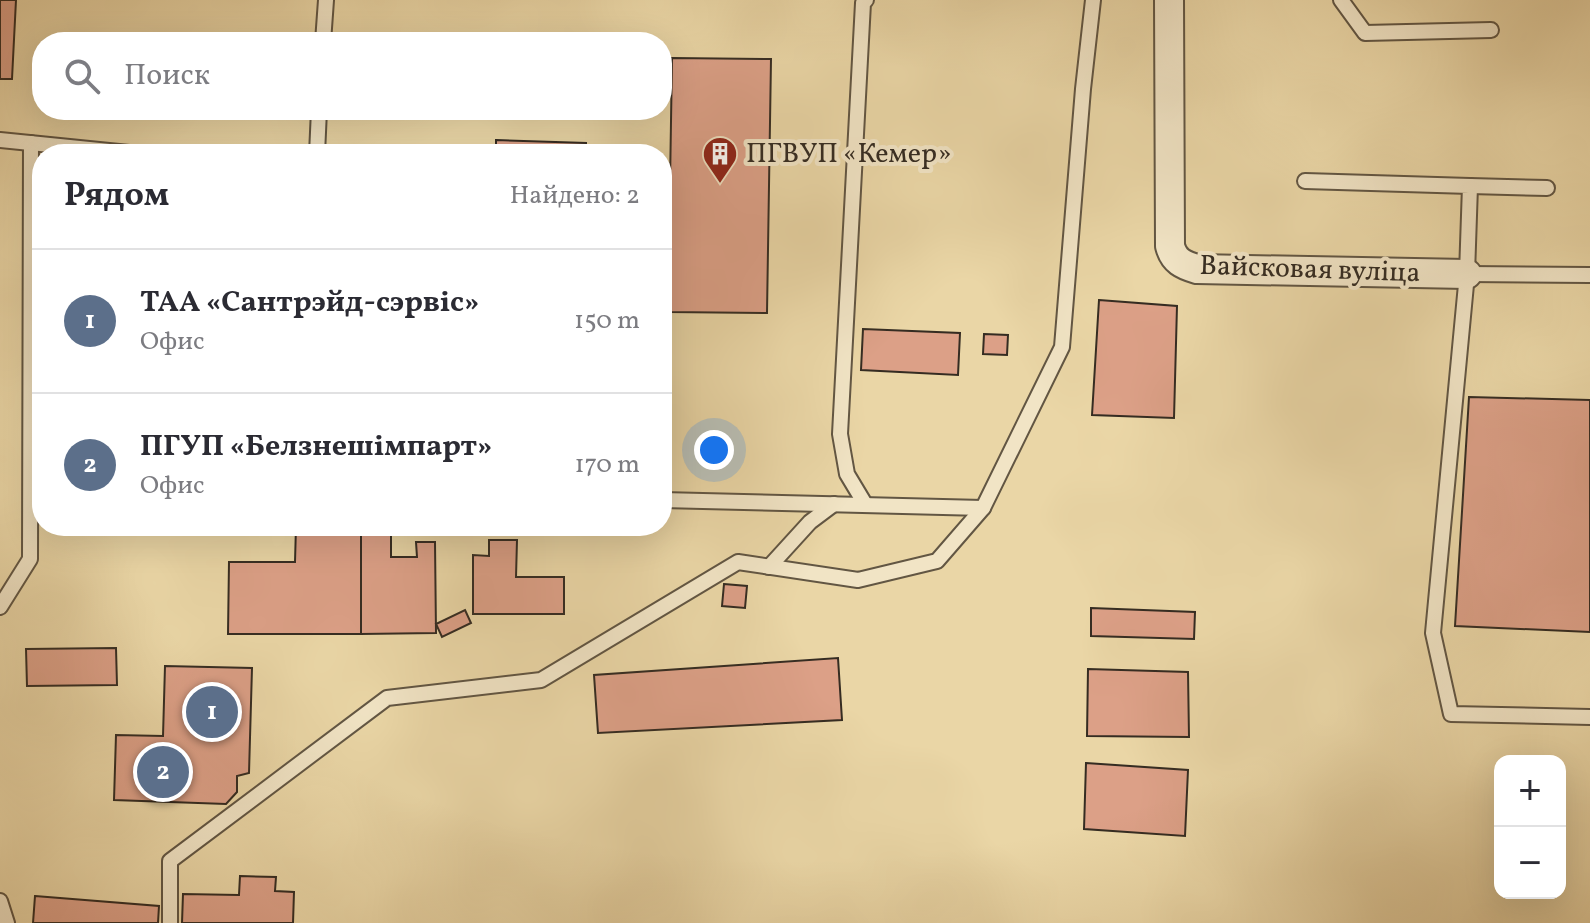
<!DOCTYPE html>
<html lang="ru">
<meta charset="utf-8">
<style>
:root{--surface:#fff;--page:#f7f7f7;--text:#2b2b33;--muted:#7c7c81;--line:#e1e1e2;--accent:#db2777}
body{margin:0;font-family:Vollkorn,serif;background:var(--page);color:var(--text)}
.controls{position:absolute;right:24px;bottom:24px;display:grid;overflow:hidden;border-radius:16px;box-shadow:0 8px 32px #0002}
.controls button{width:72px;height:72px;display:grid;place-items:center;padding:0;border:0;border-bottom:2px solid var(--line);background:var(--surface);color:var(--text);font:40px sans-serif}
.you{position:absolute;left:714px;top:450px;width:28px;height:28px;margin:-20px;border:6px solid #fff;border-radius:50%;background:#1a73e8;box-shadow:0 0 0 12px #1a73e833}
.badge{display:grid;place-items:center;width:52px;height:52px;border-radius:50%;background:var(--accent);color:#fff;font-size:26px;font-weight:700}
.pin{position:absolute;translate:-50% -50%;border:4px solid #fff;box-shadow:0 2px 8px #0006}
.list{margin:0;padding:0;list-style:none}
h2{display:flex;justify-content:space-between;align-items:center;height:104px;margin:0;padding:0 32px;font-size:34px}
h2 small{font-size:26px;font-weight:400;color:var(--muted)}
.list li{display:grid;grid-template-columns:52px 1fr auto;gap:24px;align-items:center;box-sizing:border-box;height:144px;padding:0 32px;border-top:2px solid var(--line)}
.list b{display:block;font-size:30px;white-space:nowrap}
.list p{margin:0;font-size:26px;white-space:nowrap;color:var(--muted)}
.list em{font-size:26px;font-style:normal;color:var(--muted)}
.icon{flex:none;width:44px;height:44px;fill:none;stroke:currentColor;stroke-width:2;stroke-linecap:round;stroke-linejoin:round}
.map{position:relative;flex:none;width:1590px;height:923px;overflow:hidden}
.search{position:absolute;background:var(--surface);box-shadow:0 8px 32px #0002;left:32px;top:32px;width:640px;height:88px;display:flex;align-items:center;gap:20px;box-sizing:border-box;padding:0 28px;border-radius:32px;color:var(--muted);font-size:30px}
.panel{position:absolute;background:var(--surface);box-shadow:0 8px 32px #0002;left:32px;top:144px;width:640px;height:392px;border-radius:32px}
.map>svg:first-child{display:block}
.building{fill:#dca087;stroke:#352c22;stroke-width:2}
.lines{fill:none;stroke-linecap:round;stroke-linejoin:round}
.lane-casing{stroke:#625643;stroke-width:18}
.street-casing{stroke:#625643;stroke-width:32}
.lane{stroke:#f1e4c5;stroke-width:14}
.street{stroke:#f1e4c5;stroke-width:28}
.labels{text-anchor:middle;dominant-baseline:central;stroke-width:8;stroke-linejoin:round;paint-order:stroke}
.poi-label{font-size:28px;fill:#352c22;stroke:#f1e4c5;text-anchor:start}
.street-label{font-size:28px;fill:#352c22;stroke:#f1e4c5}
</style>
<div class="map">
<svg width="1590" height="923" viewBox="0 0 1590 923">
<rect width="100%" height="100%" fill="#ead6a6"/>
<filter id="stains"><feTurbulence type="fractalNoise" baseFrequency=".0025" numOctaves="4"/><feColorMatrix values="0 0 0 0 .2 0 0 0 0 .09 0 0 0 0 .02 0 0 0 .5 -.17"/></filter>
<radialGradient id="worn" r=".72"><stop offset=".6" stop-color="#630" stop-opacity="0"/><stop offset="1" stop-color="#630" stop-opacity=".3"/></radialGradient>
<!-- building -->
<g class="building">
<path d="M0,0H16L12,79H0Z"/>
<path d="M672,58L771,59L767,313L668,312Z"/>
<path d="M496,140L586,143V154H496Z"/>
<path d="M1099,300L1177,306L1174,418L1092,415Z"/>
<path d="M863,329L960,333L958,375L861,370Z"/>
<path d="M984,334L1008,335L1007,355L983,354Z"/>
<path d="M1469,397L1590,400V632L1455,626Z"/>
<path d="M296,526H361V634H228L229,562H295Z"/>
<path d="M361,535H391V557H417L416,542H435L436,633L361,634Z"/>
<path d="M489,540H517L516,577H564V614H473V555L489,556Z"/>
<path d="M724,584L747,586L745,608L722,606Z"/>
<path d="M1091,608L1195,612L1194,639L1091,636Z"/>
<path d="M465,610L471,623L442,637L436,624Z"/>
<path d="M116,648L117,685L27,686L26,649Z"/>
<path d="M838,658L842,720L598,733L594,675Z"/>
<path d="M165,666L252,668L249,773L237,776V792L226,804L114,800L116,735L163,736Z"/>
<path d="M1088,669L1188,672L1189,737L1087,736Z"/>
<path d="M1086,763L1188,770L1185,836L1084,829Z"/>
<path d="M240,876L276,877L275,891L294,892L293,923H182L183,894L239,895Z"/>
<path d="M35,896L159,906L158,923H33Z"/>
</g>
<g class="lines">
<defs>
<g id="lane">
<path d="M1341,0L1365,33L1491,30"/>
<path d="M323,42L326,0"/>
<path d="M0,140L139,154"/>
<path d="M317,154L319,110"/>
<path d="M1305,181L1470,186L1467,274L1433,633L1451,714L1590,717"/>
<path d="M1470,186L1547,188"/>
<path d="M1467,274L1590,275"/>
<path d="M662,500L983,508"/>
<path d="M865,504L847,474L840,434L863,3L866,0"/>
<path d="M769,567L810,522L834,504"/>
<path d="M0,607L30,559L31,143"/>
<path d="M0,901L7,923"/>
<path d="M170,923V861L387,698L541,680L738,562L858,580L937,561L983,508L1062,347L1083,89L1093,0"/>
</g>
<path id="street" d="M1169,0L1170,246C1174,261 1183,265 1197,269L1467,274"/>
</defs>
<!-- lane casing -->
<use href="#lane" class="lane-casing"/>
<!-- street casing -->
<use href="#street" class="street-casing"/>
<!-- lane -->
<use href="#lane" class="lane"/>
<!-- street -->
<use href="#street" class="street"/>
</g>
<!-- icons -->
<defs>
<symbol id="building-pin" viewBox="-11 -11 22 30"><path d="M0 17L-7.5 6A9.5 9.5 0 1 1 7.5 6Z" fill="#8f2418" stroke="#f1e4c5"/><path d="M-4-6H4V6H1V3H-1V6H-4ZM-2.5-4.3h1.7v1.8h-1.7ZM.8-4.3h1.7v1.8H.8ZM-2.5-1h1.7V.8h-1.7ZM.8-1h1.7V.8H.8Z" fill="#fff"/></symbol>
</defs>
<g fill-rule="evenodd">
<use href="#building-pin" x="700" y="134" width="40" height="54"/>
</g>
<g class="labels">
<!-- poi labels -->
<g class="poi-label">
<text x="746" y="154">ПГВУП «Кемер»</text>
</g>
<!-- street labels -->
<g class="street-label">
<text transform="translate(1310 270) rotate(2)">Вайсковая вуліца</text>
</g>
</g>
<rect width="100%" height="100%" filter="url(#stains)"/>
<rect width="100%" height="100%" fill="url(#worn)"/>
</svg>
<div class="controls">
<button>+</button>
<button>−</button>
</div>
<div class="you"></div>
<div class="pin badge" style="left:212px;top:712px;background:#5c6f8a">1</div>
<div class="pin badge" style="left:163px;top:772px;background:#5c6f8a">2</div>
<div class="search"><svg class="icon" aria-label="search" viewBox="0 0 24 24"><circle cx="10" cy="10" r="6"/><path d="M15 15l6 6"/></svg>Поиск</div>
<section class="panel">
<h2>Рядом<small>Найдено: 2</small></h2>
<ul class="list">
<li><span class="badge" style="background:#5c6f8a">1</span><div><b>ТАА «Сантрэйд-сэрвіс»</b><p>Офис</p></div><em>150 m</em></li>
<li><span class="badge" style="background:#5c6f8a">2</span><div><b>ПГУП «Белзнешімпарт»</b><p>Офис</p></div><em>170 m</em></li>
</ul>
</section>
</div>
